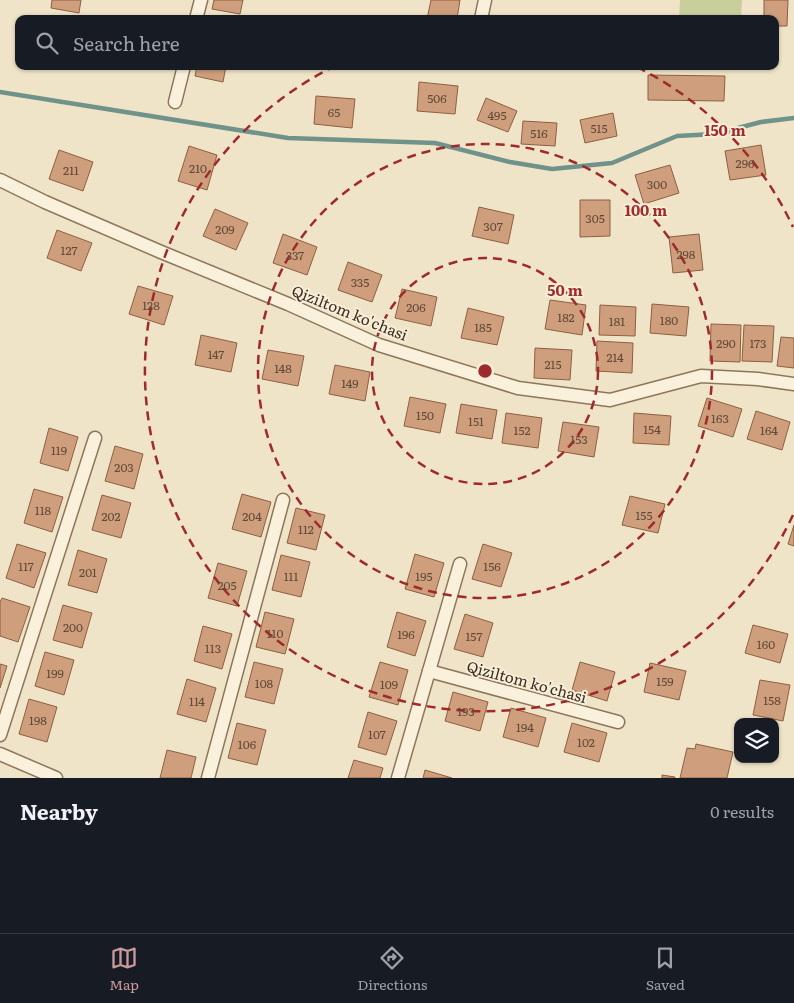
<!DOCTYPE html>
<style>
:root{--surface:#171b24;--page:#242831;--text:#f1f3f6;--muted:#9ea1a6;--line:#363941;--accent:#cc999b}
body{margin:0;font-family:Literata,serif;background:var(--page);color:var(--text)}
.controls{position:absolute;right:15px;bottom:15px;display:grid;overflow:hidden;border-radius:10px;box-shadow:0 1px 4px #0004}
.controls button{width:45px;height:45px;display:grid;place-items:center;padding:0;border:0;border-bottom:1px solid var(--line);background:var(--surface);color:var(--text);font:25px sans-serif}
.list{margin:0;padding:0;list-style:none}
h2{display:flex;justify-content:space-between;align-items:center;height:65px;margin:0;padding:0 20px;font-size:21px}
h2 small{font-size:16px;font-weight:400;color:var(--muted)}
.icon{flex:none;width:28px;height:28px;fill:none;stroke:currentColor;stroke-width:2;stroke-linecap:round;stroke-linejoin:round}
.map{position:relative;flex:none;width:794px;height:778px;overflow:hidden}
.search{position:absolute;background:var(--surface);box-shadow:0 1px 4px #0004;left:15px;right:15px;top:15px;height:55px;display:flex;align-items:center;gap:12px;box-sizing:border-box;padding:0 18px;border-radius:10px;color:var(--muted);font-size:19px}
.sheet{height:155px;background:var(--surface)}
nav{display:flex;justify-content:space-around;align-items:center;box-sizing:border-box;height:70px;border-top:1px solid var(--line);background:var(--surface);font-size:14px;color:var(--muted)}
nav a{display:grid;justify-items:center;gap:2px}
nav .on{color:var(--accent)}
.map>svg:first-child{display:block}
.green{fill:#c9cf9b}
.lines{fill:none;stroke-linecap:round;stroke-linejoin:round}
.stream{stroke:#6f938a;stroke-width:4.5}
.building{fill:#cf9f7d;stroke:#8d5f41}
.street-casing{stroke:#8d765c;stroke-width:15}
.street{stroke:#faf1dc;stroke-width:12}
.ring{fill:none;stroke:#9e2a2b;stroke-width:2.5;stroke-dasharray:9 6}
.labels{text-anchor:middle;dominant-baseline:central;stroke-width:4;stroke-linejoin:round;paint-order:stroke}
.number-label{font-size:12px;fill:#624a37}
.street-label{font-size:15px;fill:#3d2e20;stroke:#f7eed8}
.centre{fill:#9e2a2b;stroke:#f7eed8;stroke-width:2.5}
.ring-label{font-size:15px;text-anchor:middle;font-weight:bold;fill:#9e2a2b;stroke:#f7eed8;stroke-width:4;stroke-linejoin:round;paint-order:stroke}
</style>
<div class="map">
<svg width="794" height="778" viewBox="0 0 794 778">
<rect width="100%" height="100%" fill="#f0e4c8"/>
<!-- green -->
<path class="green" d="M680,0H742L741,19H679Z"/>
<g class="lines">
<!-- stream -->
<path class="stream" d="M0,92L288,138L435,143L510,162L552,169L612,163L677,136L715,134L761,122L794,118"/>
</g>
<!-- building -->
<g class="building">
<path d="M52,0H81L79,13L51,8Z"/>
<path d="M214,0H243L240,14L212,9Z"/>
<path d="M431,0H460L457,19H427Z"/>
<path d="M764,0H788L787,26H775V19H764Z"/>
<path d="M197,66H226L223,82L195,76Z"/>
<path d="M648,75L725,76L724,101L648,100Z"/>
<path d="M419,82L458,86L455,114L417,111Z"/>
<path d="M316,96L355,99L352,128L314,124Z"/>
<path d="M486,98L517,111L508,132L477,120Z"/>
<path d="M613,113L617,136L585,143L580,120Z"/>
<path d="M523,121L557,123L555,146L521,144Z"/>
<path d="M761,145L766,175L730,180L725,151Z"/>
<path d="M189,146L217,155L207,190L178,181Z"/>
<path d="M59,150L93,162L83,191L49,179Z"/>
<path d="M670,165L679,193L644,204L635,175Z"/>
<path d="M580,200H610V236L580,237Z"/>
<path d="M479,207L514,215L508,244L472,236Z"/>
<path d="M215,209L248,223L236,250L203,236Z"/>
<path d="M57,230L92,243L81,271L47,258Z"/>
<path d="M283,234L317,247L307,275L273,263Z"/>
<path d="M699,234L703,270L673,273L669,237Z"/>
<path d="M348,262L382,275L372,302L338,290Z"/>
<path d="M138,286L173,296L164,325L129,314Z"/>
<path d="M402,289L437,297L431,326L395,318Z"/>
<path d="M550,300L586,305L582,335L545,329Z"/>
<path d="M652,304L689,307L686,336L650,333Z"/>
<path d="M600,305L636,307L635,336L599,335Z"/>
<path d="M468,308L504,317L497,345L461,338Z"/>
<path d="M711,324L741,325L740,362L710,361Z"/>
<path d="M744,325L774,326L772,362L742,361Z"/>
<path d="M201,335L237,343L231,372L195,365Z"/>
<path d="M781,337L794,338V368L777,366Z"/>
<path d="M597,341L633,343L632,373L596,371Z"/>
<path d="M535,348L572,350L570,380L534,378Z"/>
<path d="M268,350L304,356L298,386L262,379Z"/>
<path d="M335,365L370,372L365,401L329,394Z"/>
<path d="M410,397L446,404L440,433L404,426Z"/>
<path d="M707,398L742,409L733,437L698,426Z"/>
<path d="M461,404L497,410L492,439L456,433Z"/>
<path d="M756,411L790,422L782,450L747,439Z"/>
<path d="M506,413L542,418L538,448L502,443Z"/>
<path d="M634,413L671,416L669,445L633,443Z"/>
<path d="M563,422L599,427L594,457L558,451Z"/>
<path d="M49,428L78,437L68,471L40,463Z"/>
<path d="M115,446L143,454L134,489L105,481Z"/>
<path d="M34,489L63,497L52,532L24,523Z"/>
<path d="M242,494L271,502L261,537L232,529Z"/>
<path d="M102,495L131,503L121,538L92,530Z"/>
<path d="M630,496L665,504L658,533L622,525Z"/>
<path d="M296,508L325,515L316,550L287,543Z"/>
<path d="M794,525V546L788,544Z"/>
<path d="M17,544L46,553L34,588L6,578Z"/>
<path d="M483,544L512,553L501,587L472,579Z"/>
<path d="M78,550L107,559L97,593L68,585Z"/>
<path d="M415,554L444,563L434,597L405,589Z"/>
<path d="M281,555L310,562L301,597L272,590Z"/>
<path d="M218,563L247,571L237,606L208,598Z"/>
<path d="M2,598L30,607L18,642L0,636V602Z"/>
<path d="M63,605L92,613L82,648L53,640Z"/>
<path d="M265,612L294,619L285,654L256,647Z"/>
<path d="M397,612L426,621L415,656L387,647Z"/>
<path d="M465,614L493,623L483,657L454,649Z"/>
<path d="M753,625L788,634L780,663L745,653Z"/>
<path d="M203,626L232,634L222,669L194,661Z"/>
<path d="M45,652L74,660L64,695L35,686Z"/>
<path d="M254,662L283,669L274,704L245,697Z"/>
<path d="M380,662L408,670L398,705L369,697Z"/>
<path d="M580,662L615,672L607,701L572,690Z"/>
<path d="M650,663L686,671L679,700L644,692Z"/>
<path d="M0,664L7,666L0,688Z"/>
<path d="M187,679L216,688L206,722L177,714Z"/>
<path d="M760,680L790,685L783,721L753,715Z"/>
<path d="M453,692L488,702L480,731L445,721Z"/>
<path d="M29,699L57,707L47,742L19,734Z"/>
<path d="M511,708L546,718L538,747L503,737Z"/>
<path d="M368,712L397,721L386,755L358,747Z"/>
<path d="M237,723L266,730L257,765L228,758Z"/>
<path d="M572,723L607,733L599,762L564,752Z"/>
<path d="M696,744L733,752L727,778H680L687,748L695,749Z"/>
<path d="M167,750L196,757L191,778H160Z"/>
<path d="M354,760L383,768L380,778H348Z"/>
<path d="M425,770L452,778H423Z"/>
<path d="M662,775L675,777V778H662Z"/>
</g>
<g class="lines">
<defs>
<g id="street">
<path d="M196,19L201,0"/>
<path d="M481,19L485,0"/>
<path d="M175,102L184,66"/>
<path d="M0,180L45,202L161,252L288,304L379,345L518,388L610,400L701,376L758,379L794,384"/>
<path d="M429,671L618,722"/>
<path d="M0,735L95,438"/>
<path d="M0,754L56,778"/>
<path d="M208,778L283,500"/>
<path d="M398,778L460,564"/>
</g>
</defs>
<!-- street casing -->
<use href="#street" class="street-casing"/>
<!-- street -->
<use href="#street" class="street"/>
</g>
<!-- distance rings -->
<g class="ring">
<circle cx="485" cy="371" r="113"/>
<circle cx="485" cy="371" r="227"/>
<path d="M793 515A340 340 0 1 1 333 67M637 67A340 340 0 0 1 793 227"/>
</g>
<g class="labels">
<!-- number labels -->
<g class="number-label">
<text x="437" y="98">506</text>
<text x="334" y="112">65</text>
<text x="497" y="115">495</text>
<text x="599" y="128">515</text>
<text x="539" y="133">516</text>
<text x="745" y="163">296</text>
<text x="198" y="168">210</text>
<text x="71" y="170">211</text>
<text x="657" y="184">300</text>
<text x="595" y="218">305</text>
<text x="493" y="226">307</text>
<text x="225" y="229">209</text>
<text x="69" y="250">127</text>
<text x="686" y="254">298</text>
<text x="295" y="255">337</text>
<text x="360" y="282">335</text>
<text x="151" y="305">128</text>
<text x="416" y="307">206</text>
<text x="566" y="317">182</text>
<text x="669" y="320">180</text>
<text x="617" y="321">181</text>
<text x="483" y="327">185</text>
<text x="726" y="343">290</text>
<text x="758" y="343">173</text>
<text x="216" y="354">147</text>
<text x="615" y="357">214</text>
<text x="553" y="364">215</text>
<text x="283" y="368">148</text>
<text x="350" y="383">149</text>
<text x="425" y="415">150</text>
<text x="720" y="418">163</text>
<text x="476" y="421">151</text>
<text x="652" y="429">154</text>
<text x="522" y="430">152</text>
<text x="769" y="430">164</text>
<text x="579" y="439">153</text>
<text x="59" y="450">119</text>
<text x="124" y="467">203</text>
<text x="43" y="510">118</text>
<text x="644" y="515">155</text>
<text x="111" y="516">202</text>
<text x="252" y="516">204</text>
<text x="306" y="529">112</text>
<text x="26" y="566">117</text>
<text x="492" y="566">156</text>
<text x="88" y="572">201</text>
<text x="291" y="576">111</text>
<text x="424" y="576">195</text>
<text x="227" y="585">205</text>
<text x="73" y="627">200</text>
<text x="275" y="633">110</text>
<text x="406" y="634">196</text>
<text x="474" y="636">157</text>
<text x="766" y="644">160</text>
<text x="213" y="648">113</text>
<text x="55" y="673">199</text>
<text x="665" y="681">159</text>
<text x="264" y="683">108</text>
<text x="389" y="684">109</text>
<text x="772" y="700">158</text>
<text x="197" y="701">114</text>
<text x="466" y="711">193</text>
<text x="38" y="720">198</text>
<text x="525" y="727">194</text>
<text x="377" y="734">107</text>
<text x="586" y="742">102</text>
<text x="247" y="744">106</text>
</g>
<!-- street labels -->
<g class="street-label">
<text transform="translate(350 312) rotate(22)">Qiziltom ko'chasi</text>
<text transform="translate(527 681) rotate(15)">Qiziltom ko'chasi</text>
</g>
</g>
<circle cx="485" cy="371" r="8" class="centre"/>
<g class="ring-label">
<text x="725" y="136">150 m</text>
<text x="646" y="216">100 m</text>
<text x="565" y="296">50 m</text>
</g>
</svg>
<div class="controls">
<button><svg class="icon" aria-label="layers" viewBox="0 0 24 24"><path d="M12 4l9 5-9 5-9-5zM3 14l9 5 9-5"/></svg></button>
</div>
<div class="search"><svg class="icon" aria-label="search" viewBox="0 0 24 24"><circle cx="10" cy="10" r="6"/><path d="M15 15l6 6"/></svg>Search here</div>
</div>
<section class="sheet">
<h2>Nearby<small>0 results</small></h2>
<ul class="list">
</ul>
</section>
<nav>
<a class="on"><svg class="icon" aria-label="map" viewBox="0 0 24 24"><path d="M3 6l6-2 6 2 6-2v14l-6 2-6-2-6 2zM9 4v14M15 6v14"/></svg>Map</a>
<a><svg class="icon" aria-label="directions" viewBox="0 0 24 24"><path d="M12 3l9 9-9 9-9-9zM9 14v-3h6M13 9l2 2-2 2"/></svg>Directions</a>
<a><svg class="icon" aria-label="saved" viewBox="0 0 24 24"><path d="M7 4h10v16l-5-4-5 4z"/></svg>Saved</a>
</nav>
